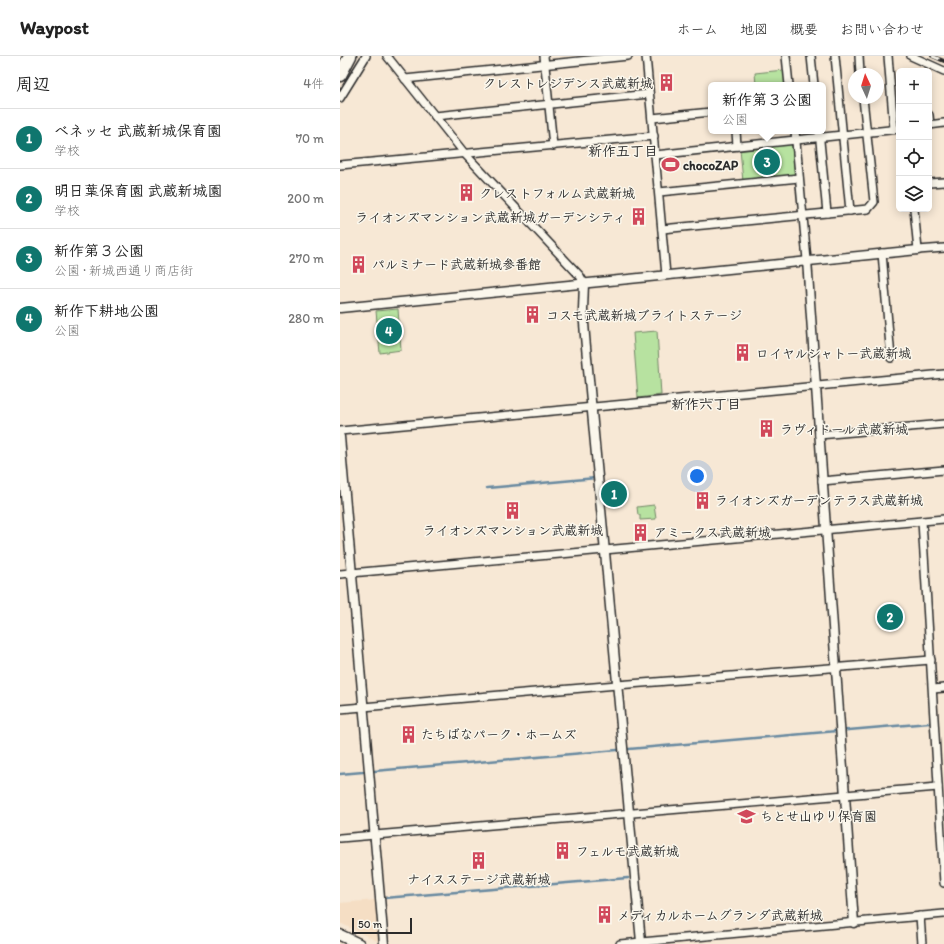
<!DOCTYPE html>
<html lang="ja">
<meta charset="utf-8">
<style>
:root{--surface:#fff;--page:#f6f6f6;--text:#222;--muted:#767676;--line:#e0e0e0;--accent:#0f766e}
body{margin:0;font-family:Itim,"Klee One",sans-serif;background:var(--page);color:var(--text)}
.controls{position:absolute;right:12px;top:12px;display:grid;overflow:hidden;border-radius:6px;box-shadow:0 2px 10px #0003}
.controls button{width:36px;height:36px;display:grid;place-items:center;padding:0;border:0;border-bottom:1px solid var(--line);background:var(--surface);color:var(--text);font:20px sans-serif}
.compass{position:absolute;left:508px;top:12px;width:36px;height:36px;border-radius:50%;background:var(--surface);box-shadow:0 2px 10px #0003;rotate:356deg}
.scale{position:absolute;left:12px;bottom:10px;width:60px;box-sizing:border-box;padding-left:4px;border:2px solid #2b2b2b;border-top:0;font-size:11px;line-height:14px;white-space:nowrap;color:#2b2b2b;-webkit-text-stroke:3px #fbf7ec;paint-order:stroke}
.you{position:absolute;left:357px;top:420px;width:14px;height:14px;margin:-10px;border:3px solid #fff;border-radius:50%;background:#1a73e8;box-shadow:0 0 0 6px #1a73e833}
.badge{display:grid;place-items:center;width:26px;height:26px;border-radius:50%;background:var(--accent);color:#fff;font-size:13px;font-weight:700}
.pin{position:absolute;translate:-50% -50%;border:2px solid #fff;box-shadow:0 1px 4px #0006}
.popup{position:absolute;left:368px;top:26px;width:118px;height:52px;box-sizing:border-box;display:grid;place-content:center;border-radius:6px;background:var(--surface);filter:drop-shadow(0 1px 3px #0005);font-size:13px;white-space:nowrap;color:var(--muted)}
.popup b{font-size:15px;color:var(--text)}
.popup::after{content:'';position:absolute;left:50%;top:100%;margin-left:-8px;border:8px solid transparent;border-top-color:var(--surface)}
.list{margin:0;padding:0;list-style:none}
h2{display:flex;justify-content:space-between;align-items:center;height:52px;margin:0;padding:0 16px;font-size:17px}
h2 small{font-size:13px;font-weight:400;color:var(--muted)}
.list li{display:grid;grid-template-columns:26px 1fr auto;gap:12px;align-items:center;box-sizing:border-box;height:60px;padding:0 16px;border-top:1px solid var(--line)}
.list b{display:block;font-size:15px;white-space:nowrap}
.list p{margin:0;font-size:13px;white-space:nowrap;color:var(--muted)}
.list em{font-size:13px;font-style:normal;color:var(--muted)}
.icon{flex:none;width:22px;height:22px;fill:none;stroke:currentColor;stroke-width:2;stroke-linecap:round;stroke-linejoin:round}
.map{position:relative;flex:none;width:604px;height:888px;overflow:hidden}
header{display:flex;align-items:center;gap:24px;box-sizing:border-box;height:56px;padding:0 20px;background:var(--surface);border-bottom:1px solid var(--line)}
header strong{font-size:19px}
nav{display:flex;gap:22px;margin-inline-start:auto;font-size:14px}
main{display:flex}
aside{flex:1;background:var(--surface)}
.map>svg:first-child{display:block}
.built{fill:#f5dec4}
.green{fill:#b7e2a0;stroke:#718666}
.lines{fill:none;stroke-linecap:round;stroke-linejoin:round}
.stream{stroke:#6789a0;stroke-width:2.5}
.minor-casing{stroke:#2b2b2b;stroke-width:10}
.tertiary-casing{stroke:#2b2b2b;stroke-width:11}
.primary-casing{stroke:#2b2b2b;stroke-width:13}
.motorway-casing{stroke:#2b2b2b;stroke-width:15}
.minor{stroke:#fbf7ec;stroke-width:7}
.tertiary{stroke:#fbf7ec;stroke-width:8}
.primary{stroke:#fbf7ec;stroke-width:10}
.motorway{stroke:#fbf7ec;stroke-width:12}
.rail-casing{stroke:#2b2b2b;stroke-width:4}
.rail{stroke:#fbf7ec;stroke-width:2.5;stroke-dasharray:8;stroke-linecap:butt}
.labels{text-anchor:middle;dominant-baseline:central;stroke-width:3;stroke-linejoin:round;paint-order:stroke}
.poi-label{font-size:13px;font-weight:bold;fill:#2b2b2b;stroke:#fbf7ec;text-anchor:start}
.neighbourhood-label{font-size:14px;font-weight:bold;fill:#2b2b2b;stroke:#fbf7ec}
</style>
<header>
<strong>Waypost</strong>
<nav><a>ホーム</a><a>地図</a><a>概要</a><a>お問い合わせ</a></nav>
</header>
<main>
<aside>
<h2>周辺<small>4件</small></h2>
<ul class="list">
<li><span class="badge">1</span><div><b>ベネッセ 武蔵新城保育園</b><p>学校</p></div><em>70 m</em></li>
<li><span class="badge">2</span><div><b>明日葉保育園 武蔵新城園</b><p>学校</p></div><em>200 m</em></li>
<li><span class="badge">3</span><div><b>新作第３公園</b><p>公園 · 新城西通り商店街</p></div><em>270 m</em></li>
<li><span class="badge">4</span><div><b>新作下耕地公園</b><p>公園</p></div><em>280 m</em></li>
</ul>
</aside>
<div class="map">
<svg width="604" height="888" viewBox="0 0 604 888">
<rect width="100%" height="100%" fill="#f7e8d5"/>
<filter id="ink" filterUnits="userSpaceOnUse"><feTurbulence type="fractalNoise" baseFrequency=".025" numOctaves="2"/><feDisplacementMap in="SourceGraphic" scale="8" xChannelSelector="R" yChannelSelector="G"/><feConvolveMatrix kernelMatrix="1 2 1 2 8 2 1 2 1" color-interpolation-filters="sRGB"/></filter>
<g filter="url(#ink)">
<!-- built -->
<path class="built" d="M35,844L39,886L0,867V847Z"/>
<!-- green -->
<g class="green">
<path d="M444,14L446,29H416L415,17Z"/>
<path d="M450,88L452,90L455,120L403,126L400,93Z"/>
<path d="M58,253L61,294L40,297L36,255Z"/>
<path d="M317,275L321,339L298,342L293,277Z"/>
<path d="M314,449L316,463L300,464V459H298L297,451Z"/>
</g>
<g class="lines">
<!-- stream -->
<g class="stream">
<path d="M147,432L256,422"/>
<path d="M0,718L589,667"/>
<path d="M44,842L288,822"/>
</g>
<defs>
<g id="minor">
<path d="M47,0L125,98L240,220L244,227"/>
<path d="M204,0L213,90"/>
<path d="M306,0L326,219"/>
<path d="M446,0L449,29"/>
<path d="M471,0L474,29"/>
<path d="M495,0L510,155"/>
<path d="M519,0L520,18"/>
<path d="M548,0L554,73"/>
<path d="M571,0L604,15"/>
<path d="M65,23L288,0"/>
<path d="M0,42L26,0"/>
<path d="M589,59L590,69"/>
<path d="M95,60L309,38"/>
<path d="M312,62L371,56"/>
<path d="M589,69L604,67"/>
<path d="M396,75L397,90"/>
<path d="M455,75L467,204"/>
<path d="M479,75L487,157"/>
<path d="M315,99L559,73"/>
<path d="M0,109L314,80"/>
<path d="M589,127L604,126"/>
<path d="M319,136L459,122"/>
<path d="M574,153L578,194L604,192"/>
<path d="M322,173L528,153L534,146L523,42"/>
<path d="M542,197L551,302"/>
<path d="M0,375L604,318"/>
<path d="M479,379L604,368"/>
<path d="M482,425L604,414"/>
<path d="M582,465L604,827"/>
<path d="M0,518L604,463"/>
<path d="M593,633L604,632"/>
<path d="M0,653L277,629L591,604"/>
<path d="M0,782L598,731"/>
<path d="M580,860L582,888"/>
<path d="M280,888L604,858"/>
</g>
<g id="tertiary">
<path d="M467,204L514,867"/>
<path d="M244,227L243,254L245,280L301,886"/>
<path d="M0,252L578,194"/>
<path d="M0,381L44,888"/>
</g>
<path id="primary" d="M0,879L19,888"/>
<path id="motorway" d="M0,19L10,0"/>
</defs>
<!-- minor casing -->
<use href="#minor" class="minor-casing"/>
<!-- tertiary casing -->
<use href="#tertiary" class="tertiary-casing"/>
<!-- primary casing -->
<use href="#primary" class="primary-casing"/>
<!-- motorway casing -->
<use href="#motorway" class="motorway-casing"/>
<!-- minor -->
<use href="#minor" class="minor"/>
<!-- tertiary -->
<use href="#tertiary" class="tertiary"/>
<!-- primary -->
<use href="#primary" class="primary"/>
<!-- motorway -->
<use href="#motorway" class="motorway"/>
<defs>
<path id="rail" d="M592,0L604,5"/>
</defs>
<!-- rail casing -->
<use href="#rail" class="rail-casing"/>
<!-- rail -->
<use href="#rail" class="rail"/>
</g>
</g>
<!-- icons -->
<defs>
<symbol id="building-bare" viewBox="-9 -9 18 18"><path d="M-4-6H4V6H1V3H-1V6H-4ZM-2.5-4.3h1.7v1.8h-1.7ZM.8-4.3h1.7v1.8H.8ZM-2.5-1h1.7V.8h-1.7ZM.8-1h1.7V.8H.8Z" fill="#d1495b" stroke="#fbf7ec" stroke-width="2.5" paint-order="stroke"/></symbol>
<symbol id="stadium-bare" viewBox="-9 -9 18 18"><path d="M0-5a6.5 5 0 1 0 0 10a6.5 5 0 1 0 0-10ZM-3.5-1.8h7v3.6h-7Z" fill="#d1495b" stroke="#fbf7ec" stroke-width="2.5" paint-order="stroke"/></symbol>
<symbol id="school-bare" viewBox="-9 -9 18 18"><path d="M0-5L7-2L0 1L-7-2ZM-4 1L0 2.5L4 1V4Q0 6-4 4Z" fill="#d1495b" stroke="#fbf7ec" stroke-width="2.5" paint-order="stroke"/></symbol>
</defs>
<g fill-rule="evenodd">
<use href="#building-bare" x="314" y="14" width="25" height="25"/>
<use href="#stadium-bare" x="318" y="96" width="25" height="25"/>
<use href="#building-bare" x="114" y="124" width="25" height="25"/>
<use href="#building-bare" x="286" y="148" width="25" height="25"/>
<use href="#building-bare" x="6" y="196" width="25" height="25"/>
<use href="#building-bare" x="180" y="246" width="25" height="25"/>
<use href="#building-bare" x="390" y="284" width="25" height="25"/>
<use href="#building-bare" x="414" y="360" width="25" height="25"/>
<use href="#building-bare" x="350" y="432" width="25" height="25"/>
<use href="#building-bare" x="160" y="442" width="25" height="25"/>
<use href="#building-bare" x="288" y="464" width="25" height="25"/>
<use href="#building-bare" x="56" y="666" width="25" height="25"/>
<use href="#school-bare" x="394" y="748" width="25" height="25"/>
<use href="#building-bare" x="210" y="782" width="25" height="25"/>
<use href="#building-bare" x="126" y="792" width="25" height="25"/>
<use href="#building-bare" x="252" y="846" width="25" height="25"/>
</g>
<g class="labels">
<!-- poi labels -->
<g class="poi-label">
<text x="313" y="27" text-anchor="end">クレストレジデンス武蔵新城</text>
<text x="343" y="109">chocoZAP</text>
<text x="139" y="137">クレストフォルム武蔵新城</text>
<text x="286" y="161" text-anchor="end">ライオンズマンション武蔵新城ガーデンシティ</text>
<text x="32" y="208">パルミナード武蔵新城参番館</text>
<text x="206" y="259">コスモ武蔵新城ブライトステージ</text>
<text x="416" y="297">ロイヤルシャトー武蔵新城</text>
<text x="440" y="373">ラヴィドール武蔵新城</text>
<text x="375" y="444">ライオンズガーデンテラス武蔵新城</text>
<text x="173" y="474" text-anchor="middle">ライオンズマンション武蔵新城</text>
<text x="314" y="476">アミークス武蔵新城</text>
<text x="81" y="678">たちばなパーク・ホームズ</text>
<text x="420" y="760">ちとせ山ゆり保育園</text>
<text x="236" y="795">フェルモ武蔵新城</text>
<text x="139" y="823" text-anchor="middle">ナイスステージ武蔵新城</text>
<text x="277" y="859">メディカルホームグランダ武蔵新城</text>
</g>
<!-- neighbourhood labels -->
<g class="neighbourhood-label">
<text x="283" y="95">新作五丁目</text>
<text x="366" y="348">新作六丁目</text>
</g>
</g>
</svg>
<div class="controls">
<button>+</button>
<button>−</button>
<button><svg class="icon" aria-label="locate" viewBox="0 0 24 24"><circle cx="12" cy="12" r="6"/><path d="M12 2v4M12 18v4M2 12h4M18 12h4"/></svg></button>
<button><svg class="icon" aria-label="layers" viewBox="0 0 24 24"><path d="M12 4l9 5-9 5-9-5zM3 14l9 5 9-5"/></svg></button>
</div>
<svg class="compass" viewBox="-18 -18 36 36"><path d="M0-13l5 13h-10z" fill="#e53935"/><path d="M0 13l5-13h-10z" fill="#767676"/></svg>
<div class="scale">50 m</div>
<div class="you"></div>
<div class="pin badge" style="left:274px;top:438px">1</div>
<div class="pin badge" style="left:550px;top:561px">2</div>
<div class="pin badge" style="left:427px;top:106px">3</div>
<div class="popup"><b>新作第３公園</b>公園</div>
<div class="pin badge" style="left:49px;top:275px">4</div>
</div>
</main>
